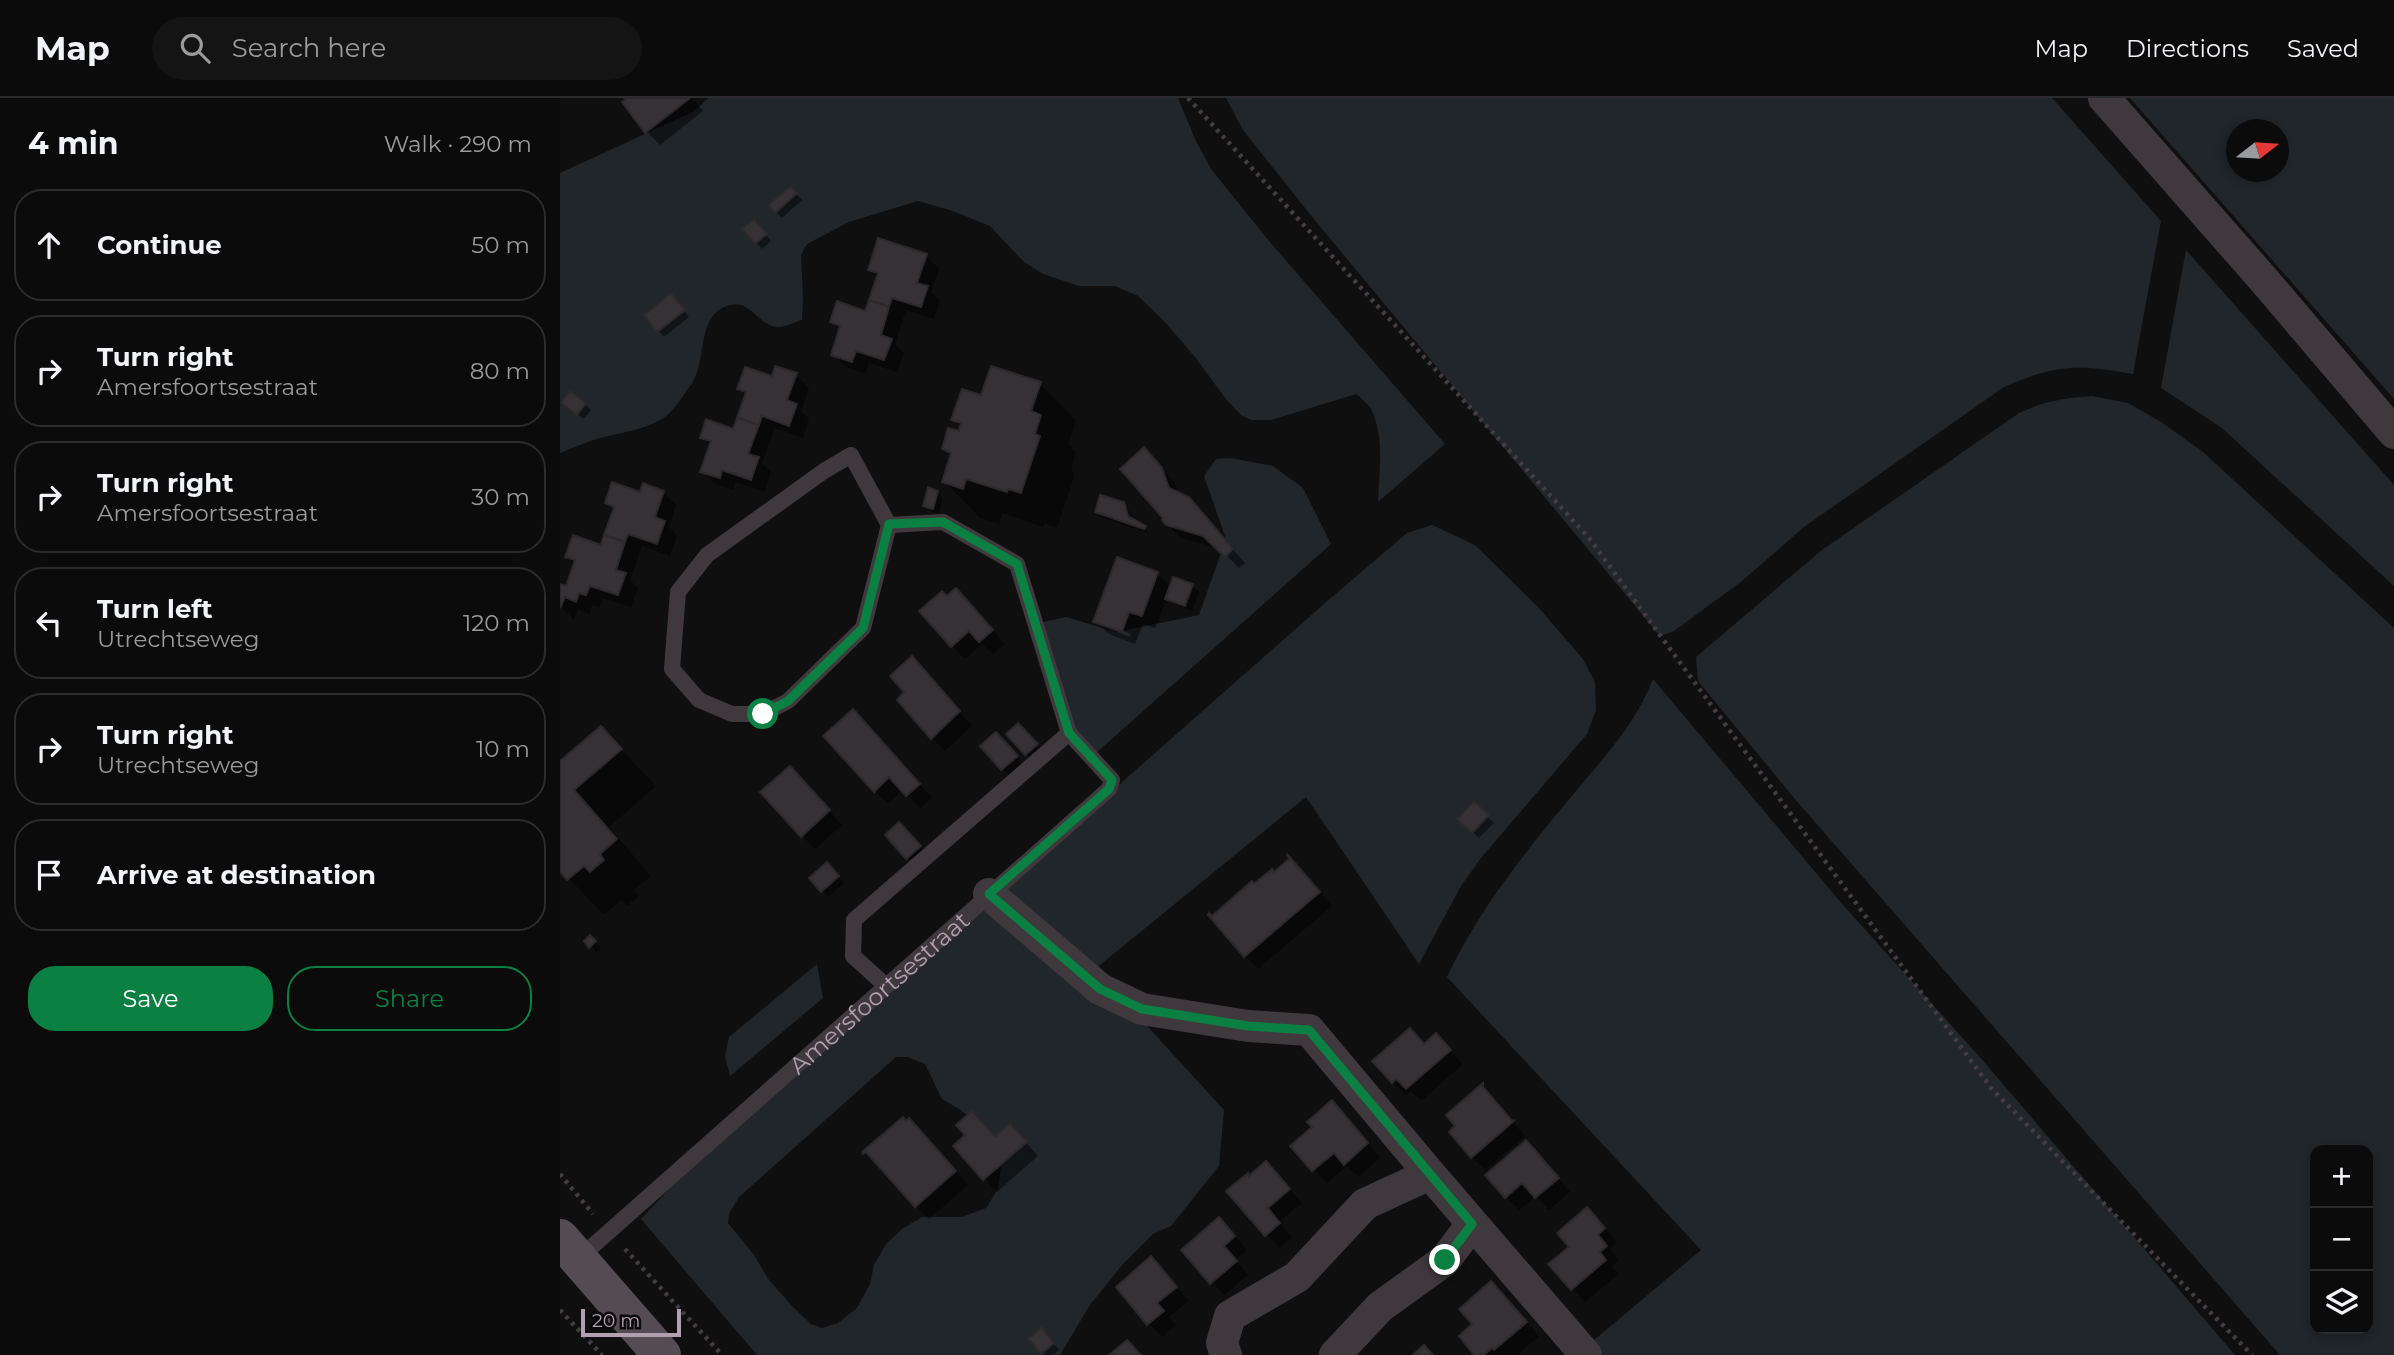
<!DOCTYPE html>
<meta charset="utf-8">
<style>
:root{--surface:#0c0b0c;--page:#151415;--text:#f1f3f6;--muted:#9a9b9d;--line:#2c2b2d;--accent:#0b8043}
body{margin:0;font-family:Montserrat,sans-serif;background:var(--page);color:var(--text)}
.controls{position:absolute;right:21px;bottom:21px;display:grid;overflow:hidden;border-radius:14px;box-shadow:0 4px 10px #0003}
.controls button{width:63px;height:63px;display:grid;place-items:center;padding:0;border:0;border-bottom:2px solid var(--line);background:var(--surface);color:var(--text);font:35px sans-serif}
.compass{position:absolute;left:1666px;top:21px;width:63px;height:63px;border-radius:50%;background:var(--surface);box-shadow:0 4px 10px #0003;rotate:73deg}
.scale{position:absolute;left:21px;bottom:18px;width:100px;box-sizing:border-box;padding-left:7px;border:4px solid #b29faf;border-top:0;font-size:19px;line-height:24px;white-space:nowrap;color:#b29faf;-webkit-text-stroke:5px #0b0a0b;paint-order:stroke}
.stop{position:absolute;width:21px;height:21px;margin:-16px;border:5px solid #0b8043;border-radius:50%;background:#fff}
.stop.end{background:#0b8043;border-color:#fff;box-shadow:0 2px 7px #0008}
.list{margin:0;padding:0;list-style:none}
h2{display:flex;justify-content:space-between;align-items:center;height:91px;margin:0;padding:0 28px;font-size:30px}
h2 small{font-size:23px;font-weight:400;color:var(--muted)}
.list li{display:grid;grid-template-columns:46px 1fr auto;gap:21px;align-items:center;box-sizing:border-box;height:112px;margin:0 14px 14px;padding:0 14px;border:2px solid var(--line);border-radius:28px}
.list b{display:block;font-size:26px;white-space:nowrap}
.list p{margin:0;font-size:23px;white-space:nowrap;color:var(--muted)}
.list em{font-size:23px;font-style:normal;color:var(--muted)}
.actions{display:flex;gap:14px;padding:21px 28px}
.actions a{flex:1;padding:16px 0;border:2px solid var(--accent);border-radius:28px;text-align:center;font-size:24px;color:var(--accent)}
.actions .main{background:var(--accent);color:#fff}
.icon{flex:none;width:38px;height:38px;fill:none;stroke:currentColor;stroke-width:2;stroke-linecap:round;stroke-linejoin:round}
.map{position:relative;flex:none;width:1834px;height:1257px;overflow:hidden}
header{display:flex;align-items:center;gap:42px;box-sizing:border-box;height:98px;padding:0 35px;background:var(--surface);border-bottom:2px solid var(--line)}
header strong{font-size:33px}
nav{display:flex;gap:38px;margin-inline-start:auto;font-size:24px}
.search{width:490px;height:63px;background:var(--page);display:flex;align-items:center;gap:18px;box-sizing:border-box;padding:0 24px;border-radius:38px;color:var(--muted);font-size:26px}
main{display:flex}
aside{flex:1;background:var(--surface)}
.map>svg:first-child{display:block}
.green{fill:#21262b;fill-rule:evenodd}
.shadow{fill:#0007;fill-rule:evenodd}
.building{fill:#353134;stroke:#2c292b;stroke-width:2}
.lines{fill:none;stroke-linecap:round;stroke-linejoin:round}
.path{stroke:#433c42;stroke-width:4.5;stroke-dasharray:3.5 5;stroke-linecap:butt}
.lane{stroke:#3f393e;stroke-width:16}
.street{stroke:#3f393e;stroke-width:32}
.primary{stroke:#554c53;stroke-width:38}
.route{stroke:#0b8043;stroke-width:9}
.labels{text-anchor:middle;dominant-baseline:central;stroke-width:5;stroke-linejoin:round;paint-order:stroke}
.street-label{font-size:24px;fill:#b29faf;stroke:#0b0a0b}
</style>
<header>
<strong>Map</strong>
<div class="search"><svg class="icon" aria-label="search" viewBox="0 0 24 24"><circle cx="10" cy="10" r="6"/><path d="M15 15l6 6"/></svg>Search here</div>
<nav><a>Map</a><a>Directions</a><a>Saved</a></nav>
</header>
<main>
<aside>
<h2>4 min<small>Walk · 290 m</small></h2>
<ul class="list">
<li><svg class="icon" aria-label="ahead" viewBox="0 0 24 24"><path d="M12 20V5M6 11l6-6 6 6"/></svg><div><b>Continue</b></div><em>50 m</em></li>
<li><svg class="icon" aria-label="right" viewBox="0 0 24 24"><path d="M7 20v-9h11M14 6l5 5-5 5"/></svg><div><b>Turn right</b><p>Amersfoortsestraat</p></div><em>80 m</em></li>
<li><svg class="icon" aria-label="right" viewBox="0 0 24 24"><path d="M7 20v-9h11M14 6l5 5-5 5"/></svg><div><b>Turn right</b><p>Amersfoortsestraat</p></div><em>30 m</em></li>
<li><svg class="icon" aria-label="left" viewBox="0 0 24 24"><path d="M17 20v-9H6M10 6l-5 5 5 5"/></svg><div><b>Turn left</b><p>Utrechtseweg</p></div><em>120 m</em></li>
<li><svg class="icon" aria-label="right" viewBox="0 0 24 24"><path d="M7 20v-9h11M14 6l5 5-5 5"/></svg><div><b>Turn right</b><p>Utrechtseweg</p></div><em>10 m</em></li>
<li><svg class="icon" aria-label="arrive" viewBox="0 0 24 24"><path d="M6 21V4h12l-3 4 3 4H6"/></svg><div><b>Arrive at destination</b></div></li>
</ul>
<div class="actions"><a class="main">Save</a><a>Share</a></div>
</aside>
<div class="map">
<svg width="1834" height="1257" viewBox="0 0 1834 1257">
<rect width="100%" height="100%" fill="#100f10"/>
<!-- green -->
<g class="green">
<path d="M148,0H618L635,41L651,71L709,143L885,346L818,404C819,375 825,339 811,311C808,306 801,300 796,296L711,322H691L681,317L666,301L635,259L605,224L578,198L555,188H519L483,176L464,164L430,128L393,113L358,103L289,124L247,146L241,157L243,201L242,222C235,224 224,230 216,229C198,227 191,202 170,207C135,216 148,262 132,285C125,295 116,310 106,318C87,332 62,334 40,340C26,344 13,350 0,355V75L135,13Z"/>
<path d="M666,0H1492L1601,123L1573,276C1520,266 1495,266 1444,289L1244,429L1182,483L1114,533L1100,538L753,120L683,32Z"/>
<path d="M1570,0H1834V301ZM1676,32H1718V74H1676Z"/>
<path d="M1626,152L1834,387V488L1662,330L1601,290Z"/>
<path d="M1532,298L1568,305L1601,324L1643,354L1834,530V1257H1720L1234,700L1138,583L1136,559L1262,452L1459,315C1484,303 1505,300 1532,298ZM1755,1052H1808V1231H1755Z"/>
<path d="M670,360L713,368L743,390L771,446L536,655L517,635L470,527L506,519L556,534L639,517L666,441L644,378L656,361Z"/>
<path d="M872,427L915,447L978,509L1023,561L1035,584L1036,612L1027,636L921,760L901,788L859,866L746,699L535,871L664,1012L659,1068L611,1128L593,1136L563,1166L530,1207L500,1257H197L81,1121L112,1088L409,819L765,505L847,435ZM336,959H348L365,966L382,1001L399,1011L419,1026L437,1053L441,1070L438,1091L426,1110L402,1119H362L342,1131L326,1146L314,1167L310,1186L297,1210L278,1225L262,1230L251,1226L233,1209L209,1182L194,1157L168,1125L169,1116L179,1099Z"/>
<path d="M1093,581L1283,807L1418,957L1675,1257H1039L1033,1243L1141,1152L887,879C918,813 964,755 1011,699C1042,661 1075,628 1093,581Z"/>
<path d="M257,866L263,900L170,978L165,958L169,939Z"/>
</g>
<!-- shadow -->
<g class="shadow">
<path d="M66,0H132L143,13L100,47L87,34Z"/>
<path d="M231,90L242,102L222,120L210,108Z"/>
<path d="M200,130L211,143L202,151L196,145Z"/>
<path d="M366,158L379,171L371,194L380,203L374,221L346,212L335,246L344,255L337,274L309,265L305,276L286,269L273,256L281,233L272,224L306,215L318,180L310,171Z"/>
<path d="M117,204L129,219L104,239L86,218Z"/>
<path d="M236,277L249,290L241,313L249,321L243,340L215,330L202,365L211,374L204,394L176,384L173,392L155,386L142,373L151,348L142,339L174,333L187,299L179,291L213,280Z"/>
<path d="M480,286L516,322L508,346L516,354L511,371L515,376L497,430L484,425L483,429L442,415L439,426L419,419L384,383L392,359L384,351L400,335L402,330L393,321L422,300Z"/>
<path d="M25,306L31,312L24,321L9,311Z"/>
<path d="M584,351L615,385L619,396L636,410L685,465L679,470L659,450L621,440L607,426Z"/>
<path d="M103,394L116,407L109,429L117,438L110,458L82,448L70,482L78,490L71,509L43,500L39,509L32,507L29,516L18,511L14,522L0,507V488L7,490L15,467L7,459L42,449L55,413L47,405L81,396Z"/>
<path d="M377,394L383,400L379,416L371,413L365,407Z"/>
<path d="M563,406L569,413L572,422L591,436L543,420L537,414Z"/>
<path d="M597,475L611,490L614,482L632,488L639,494L632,513L614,506L607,500L595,530L583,526L575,546L549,536L536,523ZM549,527L571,536L570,539L549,531Z"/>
<path d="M409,505L445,546L433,556L422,546L405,561L392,548Z"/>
<path d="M365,574L412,628L385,653L372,640Z"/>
<path d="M306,627L372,700L360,710L343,692L328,706L315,693Z"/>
<path d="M458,627L482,653L472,662L448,636Z"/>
<path d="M41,630L96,688L49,729L91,778L74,792L79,798L67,808L61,802L44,817L0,771V665Z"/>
<path d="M442,642L462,665L449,677L423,648Z"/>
<path d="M243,683L282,727L255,751L242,738Z"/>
<path d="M914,706L934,725L919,740L899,721Z"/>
<path d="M339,726L366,755L354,766L327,737Z"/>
<path d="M273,773L284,785L268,799L262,793Z"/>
<path d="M744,775L772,808L698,871L685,858L694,788L714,776Z"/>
<path d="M30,839L41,850L36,854L26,843Z"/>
<path d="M865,948L889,951L903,966L861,1003L851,993L846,997L833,984Z"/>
<path d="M934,1002L965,1038L925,1072L912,1059Z"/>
<path d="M785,1018L820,1059L799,1079L787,1068L767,1085L733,1048Z"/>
<path d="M362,1035L408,1087L369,1121L356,1108Z"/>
<path d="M435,1040L463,1041L478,1058L437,1094L396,1048Z"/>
<path d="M979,1057L1010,1094L989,1112L976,1098L959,1112L946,1099Z"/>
<path d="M719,1079L742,1105L719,1124L732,1139L720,1150L669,1093L690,1080Z"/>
<path d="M1027,1111L1057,1144L1050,1151L1059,1162L1052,1168L1058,1176L1025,1204L991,1166L1011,1149Z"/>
<path d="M672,1135L687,1152L676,1162L688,1177L664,1197L624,1152Z"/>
<path d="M604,1174L629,1203L609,1219L616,1227L602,1239L589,1226Z"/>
<path d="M931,1185L979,1238L957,1257H917L914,1226Z"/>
<path d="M487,1238L499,1252L493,1257H484L470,1241Z"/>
</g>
<!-- building -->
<g class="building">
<path d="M64,0H130L85,35L62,4L65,2Z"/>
<path d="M231,88L237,95L215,115L208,107Z"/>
<path d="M194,121L207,136L195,146L182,131Z"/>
<path d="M318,140L367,156L357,185L368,188L361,209L332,200L329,209L309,202L318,175L308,172Z"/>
<path d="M111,195L125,212L97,234L84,217Z"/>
<path d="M309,202L329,209L321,237L332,241L324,262L296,253L292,264L271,257L280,228L270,224L277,203L305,213Z"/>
<path d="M215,268L237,275L227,302L237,306L229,328L202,318L199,327L177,320L186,294L177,291L185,269L212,278Z"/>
<path d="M431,268L481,284L471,313L481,317L475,336L480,338L461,395L448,391L447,394L406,381L403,391L382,384L391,355L382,351L388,330L399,333L401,325L391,322L402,291L421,297Z"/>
<path d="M10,293L26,305L17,317L1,305Z"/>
<path d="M177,320L199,327L188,356L199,359L191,382L162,372L160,380L140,374L151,343L140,340L146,321L173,331Z"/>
<path d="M584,349L602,370L609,390L629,399L673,451L665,459L643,438L606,427L602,422L603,420L560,371Z"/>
<path d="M52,384L80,394L83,385L104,393L95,419L105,423L97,446L68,436L65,444L44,437L54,409L45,405Z"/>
<path d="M368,389L378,393L373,411L363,408Z"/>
<path d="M540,397L564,404L568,418L586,428L584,431L535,414Z"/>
<path d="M13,437L41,447L44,437L65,444L56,472L66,475L58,497L30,488L26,497L19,495L16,504L5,499L0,510V486L6,488L15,462L5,459Z"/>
<path d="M557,459L598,474L582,518L569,514L562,534L533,524Z"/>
<path d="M613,479L633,486L625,508L605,501Z"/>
<path d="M396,490L433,532L419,544L409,533L391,549L359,513L382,493L387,498Z"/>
<path d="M352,558L400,613L371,641L337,602L344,594L330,578Z"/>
<path d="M293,611L360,686L346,698L329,679L314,694L263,638Z"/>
<path d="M458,625L478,646L465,657L446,636Z"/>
<path d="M41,628L62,651L14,692L57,741L40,756L44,762L30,774L24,768L7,782L0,774V663Z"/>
<path d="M436,634L458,658L441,672L420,648Z"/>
<path d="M230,668L270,712L241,739L200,694Z"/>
<path d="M914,703L929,717L912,735L897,721Z"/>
<path d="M339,724L361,748L346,761L325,737Z"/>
<path d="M727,756L760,794L684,859L648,817L649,815L652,818L692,783L694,786L712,771L714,774L729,761Z"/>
<path d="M267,764L279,778L261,794L249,780Z"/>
<path d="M30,837L36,843L29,850L24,843Z"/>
<path d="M850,930L864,946L876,935L891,952L846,991L836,981L832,985L812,963Z"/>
<path d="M923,985V989L952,1023L955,1022L911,1060L889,1034L895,1028L886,1017Z"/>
<path d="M772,1002L808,1045L784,1067L774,1055L752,1073L730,1048L752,1029L747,1024Z"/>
<path d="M412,1013L435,1038L450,1025L467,1044L423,1082L393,1048L405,1037L396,1027Z"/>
<path d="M343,1019L346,1023L349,1020L396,1073L355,1109L306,1054L303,1056L302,1054Z"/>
<path d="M966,1042L999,1080L975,1100L962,1085L945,1100L925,1077Z"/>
<path d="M706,1063L730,1091L708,1110L720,1125L705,1138L666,1093L688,1075L689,1078Z"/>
<path d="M1027,1109L1045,1130L1038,1137L1047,1148L1040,1154L1046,1162L1011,1192L988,1166L1009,1149L997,1135Z"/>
<path d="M659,1119L675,1138L664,1148L677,1163L650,1186L621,1152Z"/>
<path d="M591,1158L617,1189L597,1205L604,1213L587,1227L556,1189Z"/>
<path d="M931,1183L967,1224L934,1252L932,1250L924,1257H914L899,1238L912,1226L899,1211Z"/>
<path d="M481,1229L494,1245L481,1256L468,1241Z"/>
<path d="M567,1242L581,1257H549Z"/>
<path d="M864,1247L873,1257H853Z"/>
</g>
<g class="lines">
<!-- path -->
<g class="path">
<path d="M628,0L1029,440L1431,990L1692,1257"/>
<path d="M0,1076L33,1116"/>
<path d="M65,1151L162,1257"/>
<path d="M0,1212L42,1257"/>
</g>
<!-- lane -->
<g class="lane">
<path d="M291,357L329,427L303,530L228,603L203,616H172L139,602L112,571L118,494L147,457L264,373Z"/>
<path d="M325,887L293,858L294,822L509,635"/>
<path id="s1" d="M18,1161L549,691L552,682L509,635L457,466L383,424L329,427"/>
</g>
<!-- street -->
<g class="street">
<path d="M1544,0L1703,181L1834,335"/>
<path d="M429,796L540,891L582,911L688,928L749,932L870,1076L1026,1257"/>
<path d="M666,1257L662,1245L670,1218L737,1179L805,1106L870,1076"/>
<path d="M775,1257L820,1209L885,1162L912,1126"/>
</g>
<!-- primary -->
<path class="primary" d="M0,1140L102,1257"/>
</g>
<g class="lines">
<!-- route -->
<path class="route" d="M203,616L228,603L303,530L329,426L383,424L457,466L509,635L552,682L549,691L429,796L540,891L582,911L688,928L749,932L912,1126L885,1162"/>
</g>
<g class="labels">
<!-- street labels -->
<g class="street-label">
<text stroke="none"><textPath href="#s1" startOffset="402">Amersfoortsestraat</textPath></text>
</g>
</g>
</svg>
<div class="controls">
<button>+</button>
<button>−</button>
<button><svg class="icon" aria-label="layers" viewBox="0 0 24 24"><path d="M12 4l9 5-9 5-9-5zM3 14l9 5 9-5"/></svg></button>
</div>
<svg class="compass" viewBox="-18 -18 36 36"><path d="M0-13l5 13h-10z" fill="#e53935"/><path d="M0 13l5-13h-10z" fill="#9a9b9d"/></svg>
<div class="scale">20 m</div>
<div class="stop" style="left:203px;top:616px"></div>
<div class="stop end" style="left:885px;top:1162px"></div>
</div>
</main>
